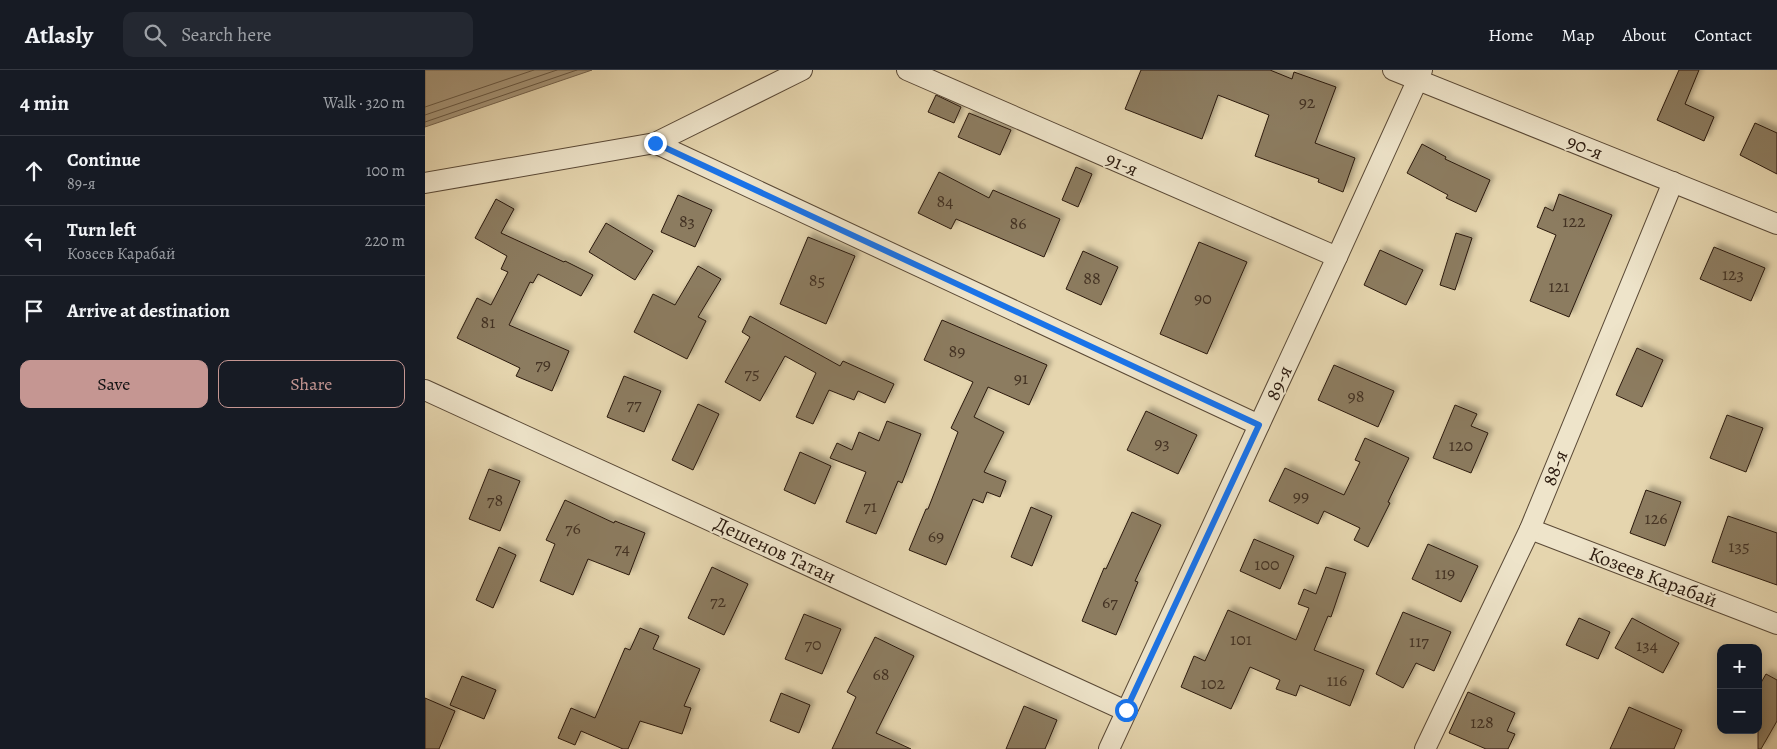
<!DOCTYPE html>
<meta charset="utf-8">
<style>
:root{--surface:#171b24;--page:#242831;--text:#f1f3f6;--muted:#9ea1a6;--line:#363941;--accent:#c59692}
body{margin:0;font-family:Alegreya,serif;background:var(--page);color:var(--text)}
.controls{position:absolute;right:15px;bottom:15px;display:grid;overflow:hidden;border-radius:10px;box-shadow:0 2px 12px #0003}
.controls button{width:45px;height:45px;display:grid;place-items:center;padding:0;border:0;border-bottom:1px solid var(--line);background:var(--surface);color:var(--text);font:25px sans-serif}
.stop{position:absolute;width:15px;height:15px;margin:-11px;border:4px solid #1a73e8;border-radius:50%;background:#fff}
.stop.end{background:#1a73e8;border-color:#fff;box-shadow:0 1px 5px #0008}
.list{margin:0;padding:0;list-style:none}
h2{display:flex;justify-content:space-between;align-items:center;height:65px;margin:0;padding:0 20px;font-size:21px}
h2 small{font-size:16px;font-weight:400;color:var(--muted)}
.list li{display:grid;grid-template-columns:32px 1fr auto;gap:15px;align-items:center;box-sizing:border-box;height:70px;padding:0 20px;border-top:1px solid var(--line)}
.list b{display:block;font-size:19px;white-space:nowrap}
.list p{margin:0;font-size:16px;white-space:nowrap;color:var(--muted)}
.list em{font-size:16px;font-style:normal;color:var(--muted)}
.actions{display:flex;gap:10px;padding:15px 20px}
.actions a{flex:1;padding:11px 0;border:1px solid var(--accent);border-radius:10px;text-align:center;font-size:18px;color:var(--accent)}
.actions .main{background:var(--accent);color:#111}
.icon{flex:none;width:28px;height:28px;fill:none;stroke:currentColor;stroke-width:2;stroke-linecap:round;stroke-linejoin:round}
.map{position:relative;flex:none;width:1352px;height:679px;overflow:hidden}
header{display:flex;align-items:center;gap:30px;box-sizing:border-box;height:70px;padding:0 25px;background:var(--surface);border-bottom:1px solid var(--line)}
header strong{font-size:24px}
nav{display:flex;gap:28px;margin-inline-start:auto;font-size:18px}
.search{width:350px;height:45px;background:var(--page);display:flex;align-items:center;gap:12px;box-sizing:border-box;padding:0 18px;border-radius:10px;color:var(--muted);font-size:19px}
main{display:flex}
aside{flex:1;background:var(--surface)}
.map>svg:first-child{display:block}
.water{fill:#a69578;stroke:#75644e}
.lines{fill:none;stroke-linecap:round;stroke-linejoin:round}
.shore{stroke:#685843;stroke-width:1}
.building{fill:#8c7b61;stroke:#2b1a0e;filter:url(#shadow)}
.street-casing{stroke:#5a4936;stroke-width:22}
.street{stroke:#eee4ca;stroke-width:20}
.route{stroke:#1a73e8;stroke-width:6}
.labels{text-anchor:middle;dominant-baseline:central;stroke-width:4;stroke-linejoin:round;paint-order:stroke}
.number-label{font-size:18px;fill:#433223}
.street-label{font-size:20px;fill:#2b1a0e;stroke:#eee4ca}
</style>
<header>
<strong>Atlasly</strong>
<div class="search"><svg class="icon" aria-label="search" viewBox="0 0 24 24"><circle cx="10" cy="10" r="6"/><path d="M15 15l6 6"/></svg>Search here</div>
<nav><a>Home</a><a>Map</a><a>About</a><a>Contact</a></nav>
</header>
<main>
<aside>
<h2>4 min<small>Walk · 320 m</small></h2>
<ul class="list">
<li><svg class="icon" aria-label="ahead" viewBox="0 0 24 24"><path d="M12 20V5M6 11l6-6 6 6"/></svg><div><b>Continue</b><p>89-я</p></div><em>100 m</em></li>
<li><svg class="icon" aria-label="left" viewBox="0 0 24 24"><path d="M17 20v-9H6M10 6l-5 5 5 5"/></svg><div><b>Turn left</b><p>Козеев Карабай</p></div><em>220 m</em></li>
<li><svg class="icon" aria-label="arrive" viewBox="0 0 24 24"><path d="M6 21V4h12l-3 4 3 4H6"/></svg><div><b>Arrive at destination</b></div></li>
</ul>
<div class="actions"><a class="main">Save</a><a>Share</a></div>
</aside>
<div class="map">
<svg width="1352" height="679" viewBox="0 0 1352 679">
<defs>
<filter id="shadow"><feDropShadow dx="4.5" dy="-4.5" stdDeviation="2.5" flood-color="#0004"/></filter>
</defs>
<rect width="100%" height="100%" fill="#e5d5ae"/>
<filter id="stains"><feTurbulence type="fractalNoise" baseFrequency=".004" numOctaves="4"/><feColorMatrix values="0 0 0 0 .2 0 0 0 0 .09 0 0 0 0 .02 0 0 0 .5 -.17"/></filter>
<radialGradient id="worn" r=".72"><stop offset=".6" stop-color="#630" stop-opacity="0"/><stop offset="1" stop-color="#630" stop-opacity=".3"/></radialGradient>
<!-- water -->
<path class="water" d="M0,0H167L0,57Z"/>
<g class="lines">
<!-- shore -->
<g class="shore">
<path d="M0,37L109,0"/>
<path d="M0,45L132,0"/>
<path d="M0,52L152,0"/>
</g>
</g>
<!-- building -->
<g class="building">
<path d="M716,0H845L867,9L869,2L911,17L890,73L930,88L918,122L893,112L894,109L830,86L844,45L793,25L777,69L700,39Z"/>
<path d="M1254,0H1274L1260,34L1289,47L1279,71L1232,50Z"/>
<path d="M511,25L536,37L529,53L503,42Z"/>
<path d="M544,43L586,60L575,85L533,67Z"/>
<path d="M1330,53L1352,63V104L1315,85Z"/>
<path d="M997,74L1021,87L1020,89L1065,110L1051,142L1021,128L1023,125L982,103Z"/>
<path d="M651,97L667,104L653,137L637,130Z"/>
<path d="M514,102L564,128L568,120L635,149L619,187L531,149L526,159L493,143Z"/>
<path d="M1134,124L1187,145L1144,247L1105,231L1131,165L1112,157L1120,137L1128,141Z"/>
<path d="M253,125L287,140L270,177L236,162Z"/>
<path d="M71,129L89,139L76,163L139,192L140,191L168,205L156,226L113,204L108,213L105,212L84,255L144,281L127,321L91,306L95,298L32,268L52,228L66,235L83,202L76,199L82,186L50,168Z"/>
<path d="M181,153L228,181L210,210L164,182Z"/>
<path d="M1031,163L1047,168L1030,220L1015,215Z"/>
<path d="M383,167L430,186L401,254L355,234Z"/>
<path d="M774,172L822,192L782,284L735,264Z"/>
<path d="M1289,177L1340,198L1326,231L1275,209Z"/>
<path d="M955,180L998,200L981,235L939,215Z"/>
<path d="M658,181L693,197L676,235L641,219Z"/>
<path d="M273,196L296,209L273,247L281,251L262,289L209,262L228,224L250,235Z"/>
<path d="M325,246L415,296L418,291L469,314L460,333L433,321L429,330L404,320L388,354L371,347L391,303L360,286L335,331L300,312L325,267L317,262Z"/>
<path d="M517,250L622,295L604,335L563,317L549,347L579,362L559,402L581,411L575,427L562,422L558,433L548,429L521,495L484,480L501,439H503L533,362L526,358L548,312L499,290Z"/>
<path d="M1212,278L1238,290L1217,337L1191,325Z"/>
<path d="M909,295L969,321L953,357L893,330Z"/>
<path d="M199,306L236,321L219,362L182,347Z"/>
<path d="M273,334L294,344L268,400L247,390Z"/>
<path d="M1030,335L1052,344L1046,356L1063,363L1046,403L1008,388Z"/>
<path d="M721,341L772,365L753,404L702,380Z"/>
<path d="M1302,345L1338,358L1321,402L1285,388Z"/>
<path d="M462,351L496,364L477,413L473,411L451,464L421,452L441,402L405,388L412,373L427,380L434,362L454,371Z"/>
<path d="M940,368L984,388L963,432L965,433L943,477L929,470L935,458L899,441L893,454L844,431L860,398L919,425L935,392L930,390Z"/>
<path d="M375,382L406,396L390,434L359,420Z"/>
<path d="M64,399L95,411L75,461L44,449Z"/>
<path d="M1221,420L1256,432L1240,476L1205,463Z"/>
<path d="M140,430L189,453L190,451L220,463L204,505L163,489L148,525L115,511L130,474L121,470Z"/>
<path d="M606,437L627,446L607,496L586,487Z"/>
<path d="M707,442L736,455L710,511L713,512L691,565L657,551L679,498L681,499Z"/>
<path d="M1303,446L1352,463V515L1287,492Z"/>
<path d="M829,469L869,486L855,519L815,501Z"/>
<path d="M1003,474L1053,496L1036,532L987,509Z"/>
<path d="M74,477L91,485L68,538L51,530Z"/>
<path d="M287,497L323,514L299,565L263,548Z"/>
<path d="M901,497L921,503L906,547L903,546L889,580L939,600L925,636L875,615L871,626L851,619L855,610L825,597L806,639L756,617L769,586L780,591L803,540L871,570L884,538L873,534L879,519L891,524Z"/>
<path d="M978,542L1026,562L1009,601L991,593L978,618L951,604Z"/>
<path d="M379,544L416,559L397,604L360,589Z"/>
<path d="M1154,548L1185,562L1173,589L1141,575Z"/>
<path d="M1207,548L1254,573L1238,603L1190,578Z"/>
<path d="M215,558L234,566L228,579L275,599L259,636L266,638L257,664L215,651L203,679H198L156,661L150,675L133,668L146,638L170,648L200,578L205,580Z"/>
<path d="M450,567L489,586L451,663L486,679H407L431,627L422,622Z"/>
<path d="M1341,604L1352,610V651L1336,679H1333V618Z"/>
<path d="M37,606L71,620L59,649L25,635Z"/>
<path d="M1043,622L1090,643L1082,661L1090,664L1083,679H1061L1024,663Z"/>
<path d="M356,623L385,635L374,663L345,651Z"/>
<path d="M0,628L30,641L14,679H0Z"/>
<path d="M599,636L632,650L620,679H581Z"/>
<path d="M1204,637L1257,660L1249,679H1185Z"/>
</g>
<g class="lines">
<defs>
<g id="street">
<path d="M482,0L912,187"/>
<path d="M968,0L1352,154"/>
<path d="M230,73L834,355"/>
<path d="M0,113L230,73L377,0"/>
<path d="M0,320L701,641"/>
<path d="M1105,459L1352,554"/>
<path d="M684,679L912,187L997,0"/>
<path d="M1000,679L1105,459L1248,112"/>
</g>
</defs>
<!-- street casing -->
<use href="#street" class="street-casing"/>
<!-- street -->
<use href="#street" class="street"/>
</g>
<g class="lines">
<!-- route -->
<path class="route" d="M230,73L834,355L701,640"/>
</g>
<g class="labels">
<!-- number labels -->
<g class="number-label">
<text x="882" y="32">92</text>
<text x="520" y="131">84</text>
<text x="262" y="151">83</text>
<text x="1149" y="151">122</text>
<text x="593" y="153">86</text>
<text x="1308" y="204">123</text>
<text x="667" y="208">88</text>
<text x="392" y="210">85</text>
<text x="1134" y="216">121</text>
<text x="778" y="228">90</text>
<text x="63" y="252">81</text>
<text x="532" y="281">89</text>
<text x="118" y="294">79</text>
<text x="327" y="303">75</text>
<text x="596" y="308">91</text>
<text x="931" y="326">98</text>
<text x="209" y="334">77</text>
<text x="737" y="373">93</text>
<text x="1036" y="375">120</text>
<text x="876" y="426">99</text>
<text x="70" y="430">78</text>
<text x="445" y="436">71</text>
<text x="1231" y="448">126</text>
<text x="148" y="458">76</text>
<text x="511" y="466">69</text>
<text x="1314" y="476">135</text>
<text x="197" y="478">74</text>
<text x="842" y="494">100</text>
<text x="1020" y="503">119</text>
<text x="293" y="531">72</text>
<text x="685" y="532">67</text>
<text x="816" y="569">101</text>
<text x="994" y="571">117</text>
<text x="388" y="574">70</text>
<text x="1222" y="575">134</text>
<text x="456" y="604">68</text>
<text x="912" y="610">116</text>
<text x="788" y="613">102</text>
<text x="1057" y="652">128</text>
</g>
<!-- street labels -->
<g class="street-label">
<text transform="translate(1160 77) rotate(22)">90-я</text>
<text transform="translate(697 94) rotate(24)">91-я</text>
<text transform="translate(854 313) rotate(-65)">89-я</text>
<text transform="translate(1130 398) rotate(-68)">88-я</text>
<text transform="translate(350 480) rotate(25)">Дешенов Татан</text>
<text transform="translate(1228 507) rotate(21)">Козеев Карабай</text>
</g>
</g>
<rect width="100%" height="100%" filter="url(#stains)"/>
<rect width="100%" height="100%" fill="url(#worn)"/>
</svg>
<div class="controls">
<button>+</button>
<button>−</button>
</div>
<div class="stop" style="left:701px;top:640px"></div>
<div class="stop end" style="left:230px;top:73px"></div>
</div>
</main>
